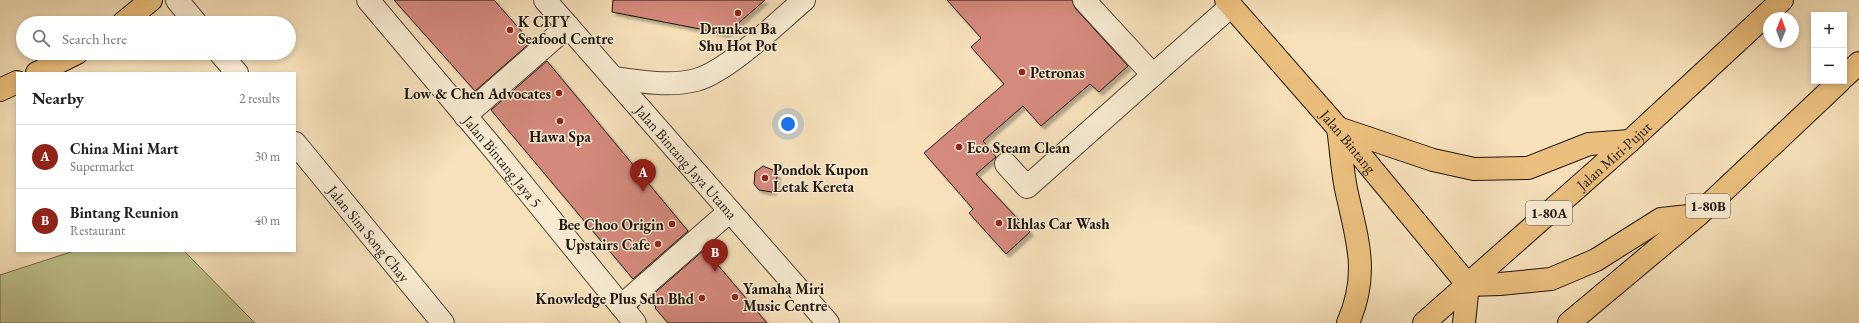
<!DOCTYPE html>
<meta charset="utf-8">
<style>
:root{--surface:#fff;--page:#f6f6f6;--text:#202124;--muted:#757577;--line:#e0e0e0;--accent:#8f2418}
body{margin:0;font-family:"EB Garamond",serif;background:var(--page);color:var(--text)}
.controls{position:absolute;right:12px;top:12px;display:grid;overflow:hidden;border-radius:0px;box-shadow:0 2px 6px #0003}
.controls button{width:36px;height:36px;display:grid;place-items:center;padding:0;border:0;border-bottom:1px solid var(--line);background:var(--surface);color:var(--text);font:20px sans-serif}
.compass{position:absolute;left:1763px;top:12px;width:36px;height:36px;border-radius:50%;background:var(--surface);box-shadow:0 2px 6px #0003;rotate:1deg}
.you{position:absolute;left:788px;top:124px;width:14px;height:14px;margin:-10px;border:3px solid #fff;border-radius:50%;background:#1a73e8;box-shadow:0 0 0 6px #1a73e833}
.badge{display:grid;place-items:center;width:26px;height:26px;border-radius:50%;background:var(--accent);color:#fff;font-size:13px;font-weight:700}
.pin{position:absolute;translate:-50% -33px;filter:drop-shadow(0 1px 2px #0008)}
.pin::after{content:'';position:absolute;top:21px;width:14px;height:12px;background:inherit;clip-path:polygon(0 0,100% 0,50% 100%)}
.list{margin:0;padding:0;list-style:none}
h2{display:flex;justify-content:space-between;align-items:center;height:52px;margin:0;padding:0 16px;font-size:17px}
h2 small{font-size:13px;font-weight:400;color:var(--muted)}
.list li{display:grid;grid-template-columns:26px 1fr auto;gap:12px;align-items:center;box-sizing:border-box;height:64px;padding:0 16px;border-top:1px solid var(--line)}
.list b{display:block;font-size:15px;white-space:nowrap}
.list p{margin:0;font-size:13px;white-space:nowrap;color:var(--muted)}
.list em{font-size:13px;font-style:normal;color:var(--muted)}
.icon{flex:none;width:22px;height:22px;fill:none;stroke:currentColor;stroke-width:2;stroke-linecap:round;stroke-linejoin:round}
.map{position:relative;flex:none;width:1859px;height:323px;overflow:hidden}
.search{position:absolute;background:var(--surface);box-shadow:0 2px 6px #0003;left:16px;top:16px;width:280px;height:44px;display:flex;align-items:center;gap:10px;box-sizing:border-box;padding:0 14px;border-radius:22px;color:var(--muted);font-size:15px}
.panel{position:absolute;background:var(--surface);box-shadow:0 2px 6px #0003;left:16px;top:72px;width:280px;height:180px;border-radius:0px}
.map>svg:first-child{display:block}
.green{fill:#bfc28e;stroke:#6e6b4d}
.building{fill:#d58a7e;stroke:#1d140c;filter:url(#shadow)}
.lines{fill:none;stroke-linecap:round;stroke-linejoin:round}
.minor-casing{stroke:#534738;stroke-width:24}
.major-casing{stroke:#1d140c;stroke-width:24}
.highway-casing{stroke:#1d140c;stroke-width:24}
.minor{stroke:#f9ecd3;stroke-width:22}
.major{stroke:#ebc07e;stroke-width:22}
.highway{stroke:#ebc07e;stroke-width:22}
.poi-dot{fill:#8f2418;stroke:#f9ecd3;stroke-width:1.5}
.labels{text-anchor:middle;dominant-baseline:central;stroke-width:3;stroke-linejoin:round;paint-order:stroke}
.shield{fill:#f9ecd3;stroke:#5f5548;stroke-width:1}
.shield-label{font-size:14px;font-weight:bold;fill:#1d140c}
.poi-label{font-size:15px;font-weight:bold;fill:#1d140c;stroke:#f9ecd3;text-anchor:start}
.street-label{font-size:15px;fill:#1d140c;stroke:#f9ecd3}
</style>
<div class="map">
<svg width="1859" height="323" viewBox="0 0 1859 323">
<defs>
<filter id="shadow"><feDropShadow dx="3.5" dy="3.5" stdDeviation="1" flood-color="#0004"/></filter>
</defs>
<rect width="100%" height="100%" fill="#f6e1bb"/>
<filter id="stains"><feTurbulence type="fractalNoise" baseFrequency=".005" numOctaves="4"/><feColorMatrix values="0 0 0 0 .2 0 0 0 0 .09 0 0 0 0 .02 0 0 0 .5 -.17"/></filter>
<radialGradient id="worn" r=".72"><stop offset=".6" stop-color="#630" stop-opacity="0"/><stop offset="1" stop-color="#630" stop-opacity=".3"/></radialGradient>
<!-- green -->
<path class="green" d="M74,251H184L255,323H0V275Z"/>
<!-- building -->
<g class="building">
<path d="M394,0H494L531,42L475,91Z"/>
<path d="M613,0H765L726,34L612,12Z"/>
<path d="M947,0H1072L1075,8L1128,66L1099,92L1090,84L1041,126L1023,106L983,141L996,157L976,174L1030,232L1006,254L969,213L973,209L924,153L1004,84L971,47L981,38Z"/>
<path d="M547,61L688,231L633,279L491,110Z"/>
<path d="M763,166L773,170L777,175L776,185L772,192L759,190L754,184L755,172Z"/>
<path d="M704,250L711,257L767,323H668L655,308L656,307L649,298Z"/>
</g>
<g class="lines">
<defs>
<g id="minor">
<path d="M177,0L196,23"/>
<path id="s1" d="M368,0L497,153L635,323"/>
<path id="s2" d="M545,0L828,323"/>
<path d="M1084,0L1153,75L1231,6"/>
<path d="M220,53L237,73"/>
<path d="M613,78C640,81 669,87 696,80C728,71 777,23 804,0"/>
<path d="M465,116L568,26"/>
<path id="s3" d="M295,143L443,323"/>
<path d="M1006,164L1027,187L1153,75"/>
<path d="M621,306L730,211"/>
</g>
<g id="major">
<path id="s4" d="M1226,0L1338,128L1468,285"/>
<path d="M123,23L151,0"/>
<path d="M37,73L77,53"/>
<path d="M0,90L17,82"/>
</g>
<g id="highway">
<path d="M1844,77L1859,63"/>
<path d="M1468,285L1500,284L1551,279L1596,260L1661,219L1698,215"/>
<path d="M1348,323C1370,273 1357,239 1346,189C1342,169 1341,148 1338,128L1433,160L1474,169L1528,168L1589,144L1630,141"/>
<path id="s5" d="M1424,323L1630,141L1782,0"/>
<path d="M1464,323L1468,285"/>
<path d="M1569,323L1698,215L1840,81"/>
</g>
</defs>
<!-- minor casing -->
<use href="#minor" class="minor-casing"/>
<!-- major casing -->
<use href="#major" class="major-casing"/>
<!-- highway casing -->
<use href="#highway" class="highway-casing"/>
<!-- minor -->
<use href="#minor" class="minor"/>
<!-- major -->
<use href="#major" class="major"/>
<!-- highway -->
<use href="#highway" class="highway"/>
</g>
<!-- markers -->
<g class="poi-dot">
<circle cx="738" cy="13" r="4"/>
<circle cx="510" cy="30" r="4"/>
<circle cx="1022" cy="72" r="4"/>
<circle cx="559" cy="93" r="4"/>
<circle cx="560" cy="121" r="4"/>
<circle cx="959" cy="147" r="4"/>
<circle cx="765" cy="178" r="4"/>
<circle cx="999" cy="223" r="4"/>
<circle cx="672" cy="224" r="4"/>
<circle cx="658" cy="244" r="4"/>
<circle cx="735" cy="297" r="4"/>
<circle cx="702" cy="298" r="4"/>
</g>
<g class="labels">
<!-- shield labels -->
<g class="shield">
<rect x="1686" y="194" width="44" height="24" rx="3"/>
<rect x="1526" y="201" width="46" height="24" rx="3"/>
</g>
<g class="shield-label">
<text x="1708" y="206">1-80B</text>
<text x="1549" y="213">1-80A</text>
</g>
<!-- poi labels -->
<g class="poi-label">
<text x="518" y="21">K CITY<tspan x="518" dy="17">Seafood Centre</tspan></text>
<text x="738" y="28" text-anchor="middle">Drunken Ba<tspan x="738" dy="17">Shu Hot Pot</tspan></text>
<text x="1030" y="72">Petronas</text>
<text x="551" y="93" text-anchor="end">Low &amp; Chen Advocates</text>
<text x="560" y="136" text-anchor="middle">Hawa Spa</text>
<text x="967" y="147">Eco Steam Clean</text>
<text x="773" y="169">Pondok Kupon<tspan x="773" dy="17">Letak Kereta</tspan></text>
<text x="1007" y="223">Ikhlas Car Wash</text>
<text x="664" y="224" text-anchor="end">Bee Choo Origin</text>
<text x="650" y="244" text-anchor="end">Upstairs Cafe</text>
<text x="743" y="288">Yamaha Miri<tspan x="743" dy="17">Music Centre</tspan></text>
<text x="694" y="298" text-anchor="end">Knowledge Plus Sdn Bhd</text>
</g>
<!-- street labels -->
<g class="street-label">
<text stroke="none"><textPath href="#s4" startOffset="187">Jalan Bintang</textPath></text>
<text stroke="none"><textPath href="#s5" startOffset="253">Jalan Miri-Pujut</textPath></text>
<text stroke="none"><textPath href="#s1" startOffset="210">Jalan Bintang Jaya 5</textPath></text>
<text stroke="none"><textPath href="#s2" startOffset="215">Jalan Bintang Jaya Utama</textPath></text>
<text stroke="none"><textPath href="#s3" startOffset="117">Jalan Sim Song Chay</textPath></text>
</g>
</g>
<rect width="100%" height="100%" filter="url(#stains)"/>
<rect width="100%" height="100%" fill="url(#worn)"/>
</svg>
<div class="controls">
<button>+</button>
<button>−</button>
</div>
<svg class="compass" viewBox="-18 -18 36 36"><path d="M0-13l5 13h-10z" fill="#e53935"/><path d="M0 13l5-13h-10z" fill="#757577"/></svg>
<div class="you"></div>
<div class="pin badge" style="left:643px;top:192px">A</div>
<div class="pin badge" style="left:715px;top:272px">B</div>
<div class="search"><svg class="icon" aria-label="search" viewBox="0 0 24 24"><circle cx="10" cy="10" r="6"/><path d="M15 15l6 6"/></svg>Search here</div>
<section class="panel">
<h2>Nearby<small>2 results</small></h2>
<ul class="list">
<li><span class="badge">A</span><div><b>China Mini Mart</b><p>Supermarket</p></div><em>30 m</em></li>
<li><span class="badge">B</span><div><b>Bintang Reunion</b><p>Restaurant</p></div><em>40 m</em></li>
</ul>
</section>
</div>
